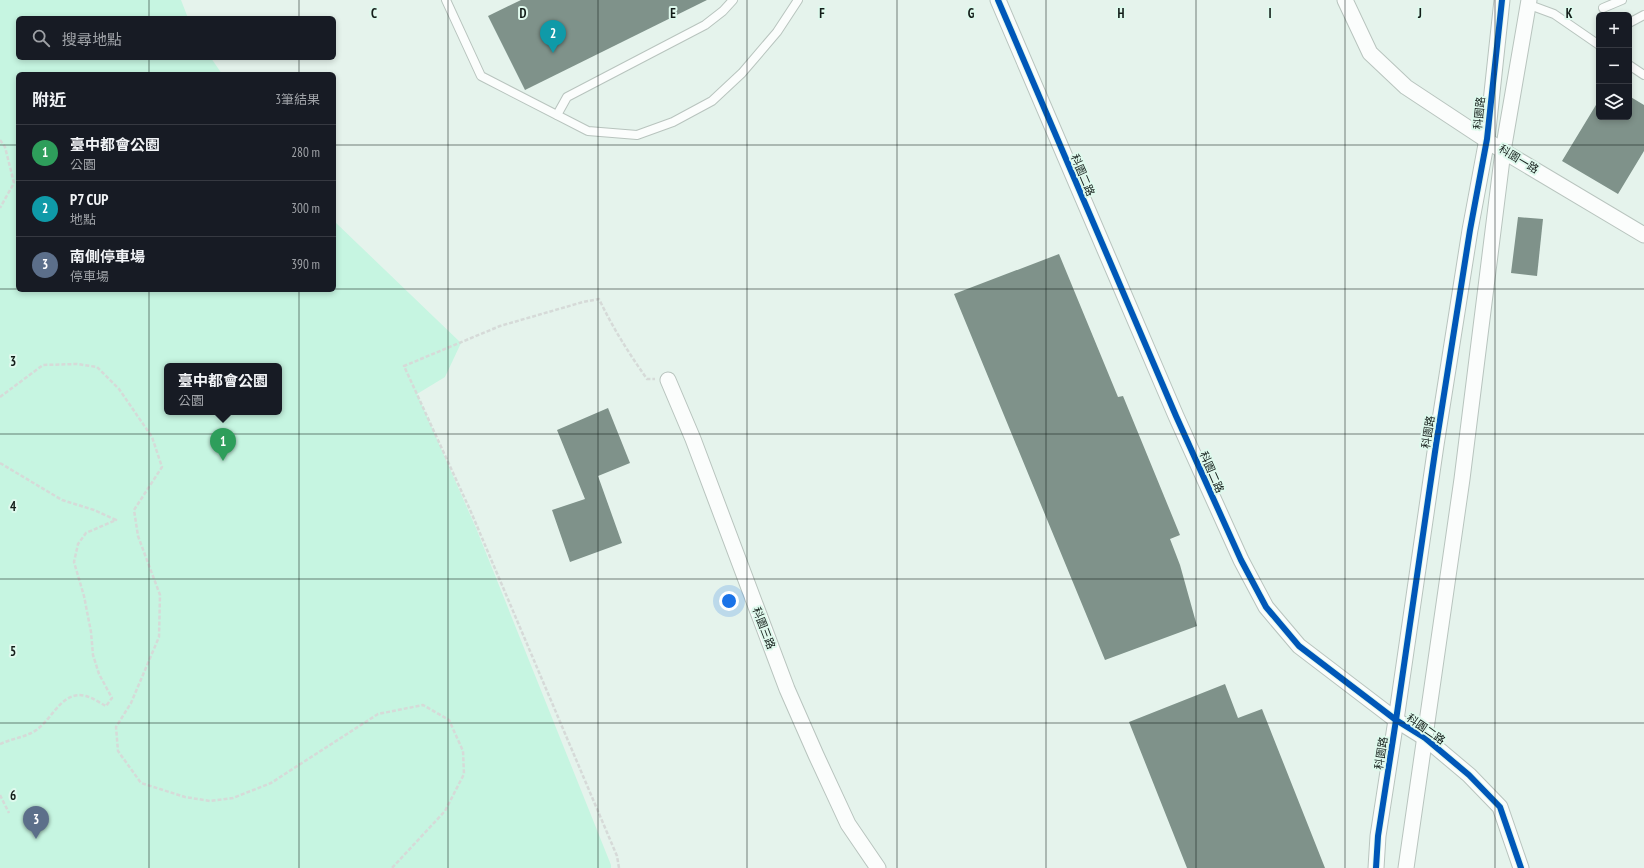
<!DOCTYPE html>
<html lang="zh-TW">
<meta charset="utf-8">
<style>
:root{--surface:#171b24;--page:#20242c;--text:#f1f3f6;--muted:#9ea1a6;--line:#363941;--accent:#aeb4b4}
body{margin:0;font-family:"PT Sans Narrow","Noto Sans TC",sans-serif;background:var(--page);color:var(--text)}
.controls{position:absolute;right:12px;top:12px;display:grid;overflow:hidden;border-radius:6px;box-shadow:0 2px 6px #0003}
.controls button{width:36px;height:36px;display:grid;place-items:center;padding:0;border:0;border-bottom:1px solid var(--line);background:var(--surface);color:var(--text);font:20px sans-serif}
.you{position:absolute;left:729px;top:601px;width:14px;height:14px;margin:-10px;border:3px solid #fff;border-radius:50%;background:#1a73e8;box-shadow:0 0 0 6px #1a73e833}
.badge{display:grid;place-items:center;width:26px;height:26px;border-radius:50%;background:var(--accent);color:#fff;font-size:13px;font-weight:700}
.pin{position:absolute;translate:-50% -33px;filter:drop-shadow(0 1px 2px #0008)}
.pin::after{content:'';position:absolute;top:21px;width:14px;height:12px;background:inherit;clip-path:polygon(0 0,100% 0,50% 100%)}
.popup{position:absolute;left:164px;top:363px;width:118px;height:52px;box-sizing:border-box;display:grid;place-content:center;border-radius:6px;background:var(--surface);filter:drop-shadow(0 1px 3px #0005);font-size:13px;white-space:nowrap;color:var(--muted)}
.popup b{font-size:15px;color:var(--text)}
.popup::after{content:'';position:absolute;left:50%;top:100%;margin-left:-8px;border:8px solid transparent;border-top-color:var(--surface)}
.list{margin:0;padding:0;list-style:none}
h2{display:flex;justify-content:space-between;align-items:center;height:52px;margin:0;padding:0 16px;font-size:17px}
h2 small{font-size:13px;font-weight:400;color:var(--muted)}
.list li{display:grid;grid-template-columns:26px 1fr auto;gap:12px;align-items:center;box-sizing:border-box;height:56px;padding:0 16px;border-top:1px solid var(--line)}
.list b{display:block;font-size:15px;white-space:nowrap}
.list p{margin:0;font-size:13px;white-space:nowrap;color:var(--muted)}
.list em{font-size:13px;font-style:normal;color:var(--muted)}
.icon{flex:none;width:22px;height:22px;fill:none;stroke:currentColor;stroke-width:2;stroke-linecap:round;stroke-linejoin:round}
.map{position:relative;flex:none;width:1644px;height:868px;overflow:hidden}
.search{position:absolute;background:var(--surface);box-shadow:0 2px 6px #0003;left:16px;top:16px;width:320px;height:44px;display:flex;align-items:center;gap:10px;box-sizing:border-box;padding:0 14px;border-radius:6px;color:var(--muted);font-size:15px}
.panel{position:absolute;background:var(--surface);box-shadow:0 2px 6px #0003;left:16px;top:72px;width:320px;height:220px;border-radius:6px}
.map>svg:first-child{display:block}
.green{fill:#c6f5e1;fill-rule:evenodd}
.building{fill:#7f928a}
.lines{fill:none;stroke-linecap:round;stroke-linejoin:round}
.service-casing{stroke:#b8c4be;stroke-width:10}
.minor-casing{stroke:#b8c4be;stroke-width:17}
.path{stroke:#d6dad8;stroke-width:2.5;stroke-dasharray:4 2;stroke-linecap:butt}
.service{stroke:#fbfdfc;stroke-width:8}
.minor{stroke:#fbfdfc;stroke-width:15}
.cycleway-casing{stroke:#dff9ed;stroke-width:8}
.cycleway{stroke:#0057b8;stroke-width:6}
.grid{fill:none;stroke:#131d19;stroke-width:1;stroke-opacity:0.55}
.labels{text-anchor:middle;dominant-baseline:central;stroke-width:4;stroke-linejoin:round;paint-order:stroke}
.street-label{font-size:11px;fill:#131d19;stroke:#dff9ed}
.grid-label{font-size:13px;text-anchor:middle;font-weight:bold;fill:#131d19;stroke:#dff9ed;stroke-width:4;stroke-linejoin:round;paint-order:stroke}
</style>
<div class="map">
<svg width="1644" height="868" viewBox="0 0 1644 868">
<rect width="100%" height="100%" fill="#e5f3ec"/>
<!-- green -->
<path class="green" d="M0,0H181L188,18H18V58H211L222,74H18V290H334V221L461,343L445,377L417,394L476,528L611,865V868H0ZM167,366H279V412H167Z"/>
<!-- building -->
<g class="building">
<path d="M521,0H707L525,90L488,16Z"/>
<path d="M1629,96L1644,105V151L1618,194L1562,161L1599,100V117H1629Z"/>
<path d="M1518,217L1543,219L1537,276L1511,273Z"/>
<path d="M1059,254L1118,397L1123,396L1180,535L1170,539L1180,565L1197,626L1105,660L954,294Z"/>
<path d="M608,408L630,463L598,476L622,543L570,562L552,510L585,499L557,430Z"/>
<path d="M1225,684L1238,718L1262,709L1325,868H1187L1129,722Z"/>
</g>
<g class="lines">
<defs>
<g id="service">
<path d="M446,0L481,76L588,131L637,135L673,122L712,101L742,73L777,32L798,0"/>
<path d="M1527,4L1554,14L1599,45"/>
<path d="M1603,8L1622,0"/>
<path d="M1629,23L1644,15"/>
<path d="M1629,65L1644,75"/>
<path d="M557,115L567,97L705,25L723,11L733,0"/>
</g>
<g id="minor">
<path d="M998,0L1176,416L1241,560L1266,607L1299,646L1396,720L1425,738L1469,775L1500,807L1521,868"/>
<path d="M1345,0L1370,53L1406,87L1503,151L1644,235"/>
<path d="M668,380L693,439L787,689L816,755L848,824L878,868"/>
<path d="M1376,868L1378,836L1396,720L1436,445L1470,230L1487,139L1502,0"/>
<path d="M1406,868L1462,479L1503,151L1529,0"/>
</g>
</defs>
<!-- service casing -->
<use href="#service" class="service-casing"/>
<!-- minor casing -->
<use href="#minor" class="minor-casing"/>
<!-- path -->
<g class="path">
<path d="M0,140L5,147L14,183L0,208"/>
<path d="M0,397L43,365L77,364L97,367L119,389L152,437L162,467L134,510L138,536L160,595L159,637L131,703L116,727L118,751L141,783L185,797L210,801L233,798L271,783L378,714L423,705L449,720L463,751L464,774L445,811L392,868"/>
<path d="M0,463L62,500L94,510L116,520L86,533L78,544L74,562L84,596L91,632L93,655L99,674L112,698L106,706C100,703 93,698 86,696C64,690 54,715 40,727C29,737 13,738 0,744"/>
<path d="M0,795L9,813"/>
<path d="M619,868L617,856L471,512L404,366L500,326L583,302L599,299C613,328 628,352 647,379H655"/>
</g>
<!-- service -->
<use href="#service" class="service"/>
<!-- minor -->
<use href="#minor" class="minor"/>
<defs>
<g id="cycleway">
<path d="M998,0L1176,416L1241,560L1266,607L1299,646L1396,720L1425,738L1469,775L1500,807L1521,868"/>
<path d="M1376,868L1378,836L1396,720L1436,445L1470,230L1487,139L1502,0"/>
</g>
</defs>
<!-- cycleway casing -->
<use href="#cycleway" class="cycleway-casing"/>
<!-- cycleway -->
<use href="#cycleway" class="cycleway"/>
</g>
<!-- grid -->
<path class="grid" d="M149,0V18M299,0V18M448,0V868M598,0V868M747,0V868M897,0V868M1046,0V868M1196,0V868M1345,0V868M1495,0V868M149,58V74M299,58V74M0,145H18M334,145H1644M0,289H18M334,289H1644M149,290V868M299,290V868M0,434H1644M0,579H1644M0,723H1644"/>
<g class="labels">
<!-- street labels -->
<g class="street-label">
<text transform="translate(1479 113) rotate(-84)">科園路</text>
<text transform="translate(1519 159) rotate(31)">科園一路</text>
<text transform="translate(1083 175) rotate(67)">科園二路</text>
<text transform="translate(1428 432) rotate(-81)">科園路</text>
<text transform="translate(1212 472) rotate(66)">科園二路</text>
<text transform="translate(764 628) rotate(69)">科園三路</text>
<text transform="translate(1426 729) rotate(35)">科園二路</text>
<text transform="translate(1381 753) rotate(-81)">科園路</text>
</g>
</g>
<g class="grid-label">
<text x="374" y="18">C</text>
<text x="523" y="18">D</text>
<text x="673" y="18">E</text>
<text x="822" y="18">F</text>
<text x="971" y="18">G</text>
<text x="1121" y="18">H</text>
<text x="1270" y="18">I</text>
<text x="1420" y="18">J</text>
<text x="1569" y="18">K</text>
<text x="13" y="366">3</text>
<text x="13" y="511">4</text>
<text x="13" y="656">5</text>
<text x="13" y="800">6</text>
</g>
</svg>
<div class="controls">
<button>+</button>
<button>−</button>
<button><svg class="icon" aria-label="layers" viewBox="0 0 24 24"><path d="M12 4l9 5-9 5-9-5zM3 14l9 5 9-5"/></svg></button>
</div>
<div class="you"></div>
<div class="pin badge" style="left:223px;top:461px;background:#2e9e5b">1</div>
<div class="popup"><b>臺中都會公園</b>公園</div>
<div class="pin badge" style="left:553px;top:53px;background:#0f9aa8">2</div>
<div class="pin badge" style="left:36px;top:839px;background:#5c6f8a">3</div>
<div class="search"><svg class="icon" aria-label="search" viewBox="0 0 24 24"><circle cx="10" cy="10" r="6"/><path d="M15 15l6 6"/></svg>搜尋地點</div>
<section class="panel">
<h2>附近<small>3筆結果</small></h2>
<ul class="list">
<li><span class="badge" style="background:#2e9e5b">1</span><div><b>臺中都會公園</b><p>公園</p></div><em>280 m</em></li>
<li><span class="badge" style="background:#0f9aa8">2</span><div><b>P7 CUP</b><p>地點</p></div><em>300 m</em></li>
<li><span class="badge" style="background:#5c6f8a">3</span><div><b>南側停車場</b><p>停車場</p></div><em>390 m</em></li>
</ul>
</section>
</div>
